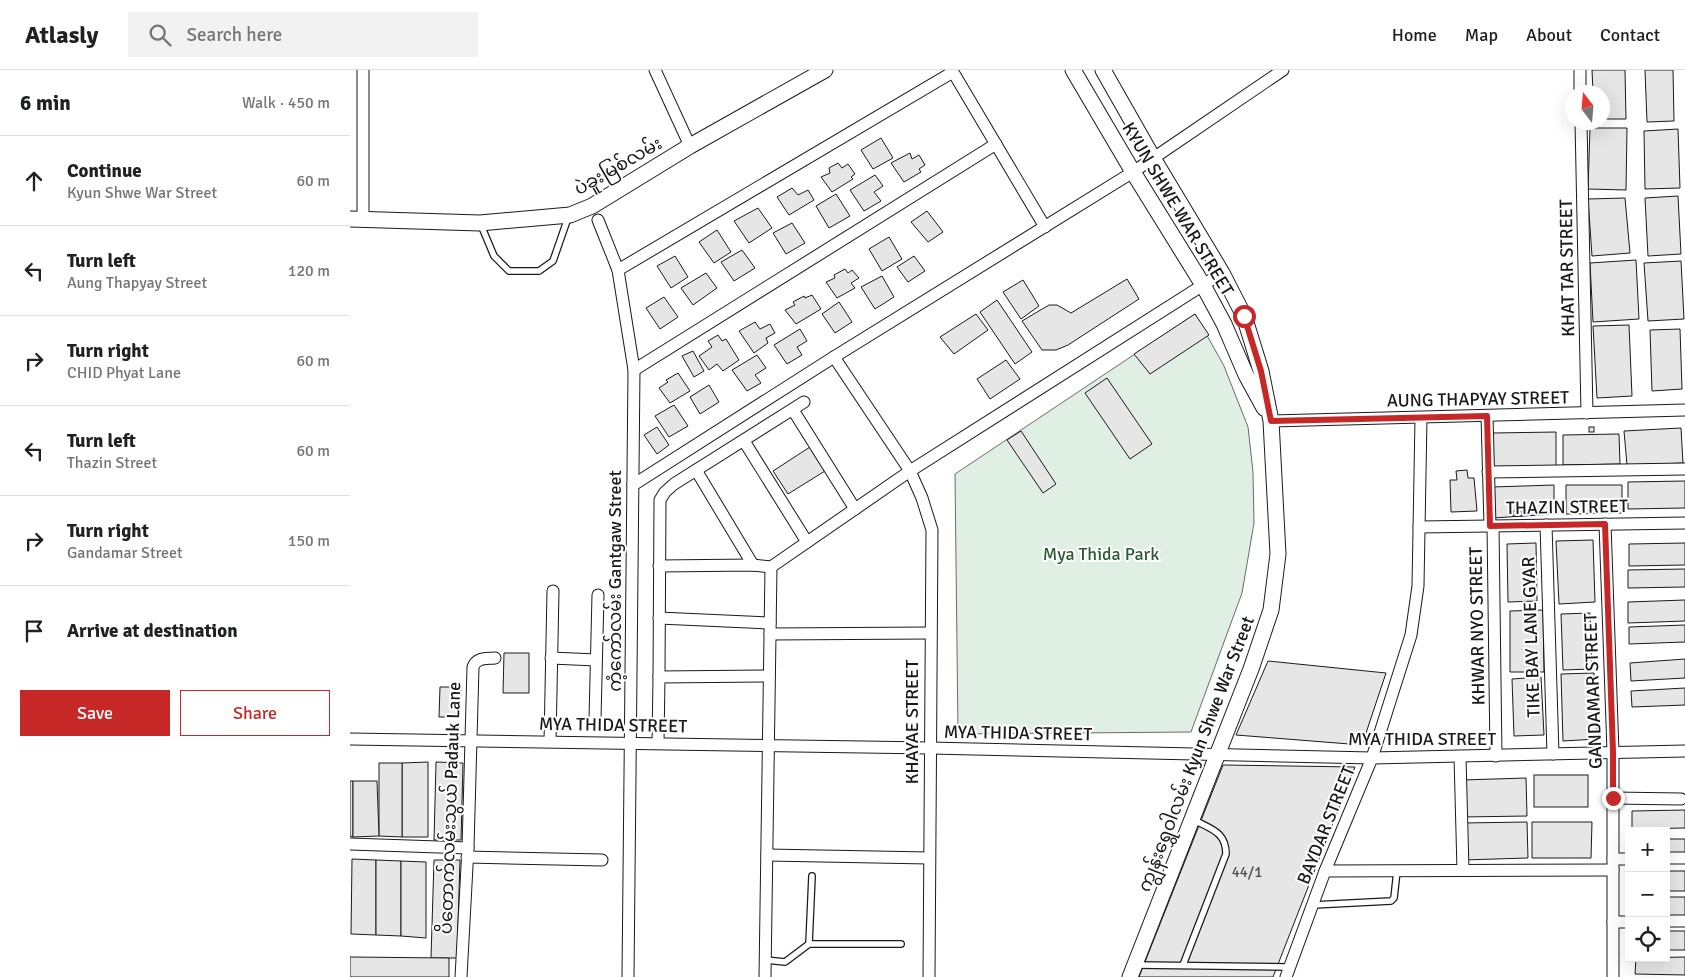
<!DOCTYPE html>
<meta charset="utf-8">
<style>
:root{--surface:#fff;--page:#f2f2f2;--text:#202124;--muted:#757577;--line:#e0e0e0;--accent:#c62828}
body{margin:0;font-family:Signika,"Noto Sans Myanmar",sans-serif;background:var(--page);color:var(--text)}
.controls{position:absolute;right:15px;bottom:15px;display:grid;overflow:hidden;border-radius:0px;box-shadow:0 5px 20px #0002}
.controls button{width:45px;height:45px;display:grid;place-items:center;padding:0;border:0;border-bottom:1px solid var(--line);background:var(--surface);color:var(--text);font:25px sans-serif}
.compass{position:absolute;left:1215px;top:15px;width:45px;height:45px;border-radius:50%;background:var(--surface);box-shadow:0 5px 20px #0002;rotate:344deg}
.stop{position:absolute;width:15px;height:15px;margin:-11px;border:4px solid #c62828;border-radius:50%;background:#fff}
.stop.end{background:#c62828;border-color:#fff;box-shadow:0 1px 5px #0008}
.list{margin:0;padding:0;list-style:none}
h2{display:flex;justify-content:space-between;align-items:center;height:65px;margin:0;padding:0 20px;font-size:21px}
h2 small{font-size:16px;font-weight:400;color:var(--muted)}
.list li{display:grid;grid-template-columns:32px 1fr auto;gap:15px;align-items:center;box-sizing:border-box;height:90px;padding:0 20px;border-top:1px solid var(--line)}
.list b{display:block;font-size:19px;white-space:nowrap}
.list p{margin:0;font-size:16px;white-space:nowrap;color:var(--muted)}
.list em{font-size:16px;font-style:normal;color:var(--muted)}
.actions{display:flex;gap:10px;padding:15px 20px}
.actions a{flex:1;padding:11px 0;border:1px solid var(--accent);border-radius:0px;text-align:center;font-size:18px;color:var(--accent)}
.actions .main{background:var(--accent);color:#fff}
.icon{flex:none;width:28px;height:28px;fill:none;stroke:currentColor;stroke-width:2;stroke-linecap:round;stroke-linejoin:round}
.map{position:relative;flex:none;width:1335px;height:907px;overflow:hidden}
header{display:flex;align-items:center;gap:30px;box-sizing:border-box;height:70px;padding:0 25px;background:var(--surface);border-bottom:1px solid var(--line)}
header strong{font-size:24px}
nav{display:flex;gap:28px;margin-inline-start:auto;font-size:18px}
.search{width:350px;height:45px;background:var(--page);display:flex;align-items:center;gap:12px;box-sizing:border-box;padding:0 18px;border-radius:0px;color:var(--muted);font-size:19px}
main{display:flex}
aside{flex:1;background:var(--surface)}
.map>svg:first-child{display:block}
.green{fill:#e0efe3;stroke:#6a6a6a}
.building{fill:#e6e6e6;stroke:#1a1a1a}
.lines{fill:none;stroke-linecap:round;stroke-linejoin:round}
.lane-casing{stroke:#1a1a1a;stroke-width:8}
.street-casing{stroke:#1a1a1a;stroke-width:13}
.secondary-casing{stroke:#1a1a1a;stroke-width:17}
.lane{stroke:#fff;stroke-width:5.5}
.street{stroke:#fff;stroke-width:11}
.secondary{stroke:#fff;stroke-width:15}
.route{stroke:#c62828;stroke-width:6}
.labels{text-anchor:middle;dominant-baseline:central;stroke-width:4;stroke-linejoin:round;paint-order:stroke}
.number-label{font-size:15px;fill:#4d4d4d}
.street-label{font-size:18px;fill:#1a1a1a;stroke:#fff}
.park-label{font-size:18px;fill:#2b5a34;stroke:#fff}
</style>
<header>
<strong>Atlasly</strong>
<div class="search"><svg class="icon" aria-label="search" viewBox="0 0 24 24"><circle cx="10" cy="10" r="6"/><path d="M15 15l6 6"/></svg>Search here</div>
<nav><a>Home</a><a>Map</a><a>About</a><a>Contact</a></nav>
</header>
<main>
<aside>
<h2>6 min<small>Walk · 450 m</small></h2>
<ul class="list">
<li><svg class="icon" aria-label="ahead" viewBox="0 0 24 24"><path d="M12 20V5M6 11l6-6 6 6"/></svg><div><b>Continue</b><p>Kyun Shwe War Street</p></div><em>60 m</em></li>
<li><svg class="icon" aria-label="left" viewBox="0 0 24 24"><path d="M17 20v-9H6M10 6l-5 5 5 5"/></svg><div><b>Turn left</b><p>Aung Thapyay Street</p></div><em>120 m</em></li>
<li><svg class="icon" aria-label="right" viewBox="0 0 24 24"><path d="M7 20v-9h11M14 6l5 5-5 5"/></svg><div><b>Turn right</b><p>CHID Phyat Lane</p></div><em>60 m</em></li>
<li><svg class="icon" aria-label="left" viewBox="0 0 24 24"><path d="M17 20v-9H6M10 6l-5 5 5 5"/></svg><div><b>Turn left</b><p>Thazin Street</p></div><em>60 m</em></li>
<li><svg class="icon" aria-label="right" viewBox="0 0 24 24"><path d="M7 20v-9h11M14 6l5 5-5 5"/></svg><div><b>Turn right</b><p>Gandamar Street</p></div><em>150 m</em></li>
<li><svg class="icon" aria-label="arrive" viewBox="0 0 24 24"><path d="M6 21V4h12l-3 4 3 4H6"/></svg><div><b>Arrive at destination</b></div></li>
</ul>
<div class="actions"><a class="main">Save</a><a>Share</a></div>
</aside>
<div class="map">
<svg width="1335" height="907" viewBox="0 0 1335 907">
<rect width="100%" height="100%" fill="#fff"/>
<!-- green -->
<path class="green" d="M845,244L874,296L898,357L903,402L904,453L892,523L841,662L608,664L605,404Z"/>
<!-- building -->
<g class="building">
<path d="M1242,0H1275L1276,49H1252V22H1243Z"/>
<path d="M1295,0H1323L1324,51L1297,52Z"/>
<path d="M1240,58H1277L1276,120L1238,119Z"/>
<path d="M1328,59L1330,118L1295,119L1294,61Z"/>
<path d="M531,68L543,88L523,99L511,80Z"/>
<path d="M560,83L562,89L569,85L575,95L569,99L571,102L554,112L541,93Z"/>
<path d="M488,93L492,98L498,94L505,104L501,107L503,109L482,122L471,107L480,103L479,98Z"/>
<path d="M525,105L533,116L524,122L531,131L514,141L500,120Z"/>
<path d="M442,118L448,125L458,120L464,130L439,145L427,127Z"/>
<path d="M486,124L500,146L479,158L466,136Z"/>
<path d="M1328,126L1331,184L1298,186L1295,128Z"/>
<path d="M1275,128L1280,183L1242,186L1238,129Z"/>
<path d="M408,138L422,158L399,173L384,151Z"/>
<path d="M577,141L593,162L578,172L561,152Z"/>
<path d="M442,153L455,173L436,184L423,163Z"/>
<path d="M367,160L381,182L364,193L349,172Z"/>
<path d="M539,167L552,189L532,201L519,179Z"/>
<path d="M392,180L405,198L384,211L371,192Z"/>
<path d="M325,186L338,207L321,218L307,196Z"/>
<path d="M564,186L575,201L558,212L547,197Z"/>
<path d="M1286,190L1289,249L1243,252L1240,193Z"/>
<path d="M1331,191L1334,249L1298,251L1294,193Z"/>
<path d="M495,199L498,203L502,200L509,208L501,213L505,218L487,228L476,212L485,208L484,205Z"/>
<path d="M356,203L367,218L343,235L331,218Z"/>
<path d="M532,206L544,227L525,239L511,217Z"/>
<path d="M777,209L789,229L718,275L706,280H692L672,251L699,235H707L721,243Z"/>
<path d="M673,210L689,236L671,249L653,222Z"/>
<path d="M462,225L471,239L446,254L435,240L445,235L443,232L454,226L455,228Z"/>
<path d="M314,227L328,247L310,259L296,238Z"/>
<path d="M647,230L682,282L665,294L630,242Z"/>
<path d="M489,232L502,252L485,263L472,244Z"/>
<path d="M626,244L638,260L604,284L590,267Z"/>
<path d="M845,244L859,265L800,304L784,284Z"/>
<path d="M405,252L410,259L420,254L425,263L416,268L418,273L404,283L389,261Z"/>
<path d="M1279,255L1282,326L1247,328L1243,256Z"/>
<path d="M450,259L457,271L447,277L452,285L437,294L424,275Z"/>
<path d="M1330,259L1332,319L1302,321L1300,260Z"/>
<path d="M368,265L372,271L376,269L389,290L373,301L367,294L359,300L349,286L362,277L358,271Z"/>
<path d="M343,281L354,301L344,307L332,286Z"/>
<path d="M407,285L416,298L405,305L411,313L397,321L382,300Z"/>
<path d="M656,290L670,309L640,329L627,309Z"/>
<path d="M328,303L340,321L320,333L309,318L318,312L316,310Z"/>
<path d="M757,308L802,374L780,389L735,323Z"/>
<path d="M359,315L369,332L350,344L340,327Z"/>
<path d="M324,335L338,356L319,367L305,346Z"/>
<path d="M307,357L319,375L307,384L294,365Z"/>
<rect x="1239" y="357" width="5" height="5"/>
<path d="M1331,358L1333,393L1277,395L1274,361Z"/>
<path d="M671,361L706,414L693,423L657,370Z"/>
<path d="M1206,362V398H1143V363Z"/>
<path d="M1269,364L1270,394L1213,395V365Z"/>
<path d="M460,377L475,401L438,424L423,401Z"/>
<path d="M1117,400L1118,408H1124L1127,441L1101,442L1100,410H1107L1106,401Z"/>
<path d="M1335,411V438L1278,439V412Z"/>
<path d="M1204,415V444L1143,448L1142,417Z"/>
<path d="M1216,415H1272V443L1216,444Z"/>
<rect x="1163" y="441" width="9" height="5"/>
<path d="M1243,470L1245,532L1209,534L1206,471Z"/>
<path d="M1186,473L1187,531L1158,532L1157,474Z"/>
<path d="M1335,473V495L1279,496V474Z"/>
<path d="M1335,499V517L1278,518V500Z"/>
<path d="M1335,530V551L1278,553V532Z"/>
<path d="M1193,540L1194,602H1160V541Z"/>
<path d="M1240,543L1242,599L1213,600L1211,544Z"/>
<path d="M1335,555V572L1279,574V557Z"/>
<path d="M154,583H179V623H153Z"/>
<path d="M1335,589V608L1281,611L1280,593Z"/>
<path d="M918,591L1036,603L1012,675L886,665Z"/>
<path d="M1244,603L1247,669L1213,671L1211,604Z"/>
<path d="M1191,607L1194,665L1164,666L1162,609Z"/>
<path d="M90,617H111L110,647H89Z"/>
<path d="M1335,618V635L1282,637L1281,621Z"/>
<path d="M78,692V767H52V693Z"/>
<path d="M86,692L113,693L111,770H84Z"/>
<path d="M29,693H52V767L29,766Z"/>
<path d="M873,695L1005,697L923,907H789Z"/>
<rect x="1184" y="705" width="54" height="32"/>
<path d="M1176,708L1177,746L1113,747L1112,710Z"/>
<path d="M0,711H3V767L0,766Z"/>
<path d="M3,711H27L29,766L3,767Z"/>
<path d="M1335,740V758L1282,759V741Z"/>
<path d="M1177,752L1178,788L1113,790L1112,753Z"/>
<path d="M1182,752H1242L1241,788H1182Z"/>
<rect x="1316" y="769" width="19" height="17"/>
<path d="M2,789L26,790V865L1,864Z"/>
<path d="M26,790L51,791V866L26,865Z"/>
<path d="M84,790H110L107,888H81Z"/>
<path d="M51,791L76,792V868L51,866Z"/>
<rect x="1316" y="801" width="19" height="20"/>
<rect x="1316" y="827" width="19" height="20"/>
<rect x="1316" y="861" width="19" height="19"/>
<path d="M0,887L99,888V907H0Z"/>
<path d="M1335,887V905L1285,904L1286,888Z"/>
</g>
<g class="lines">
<defs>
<g id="lane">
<path d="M131,155L144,186L159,201H189L203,191L219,145"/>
<path d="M462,806L459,874H551"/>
<path d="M963,835L1041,831L1044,828L1047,801"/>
<path d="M416,890L435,892L459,874"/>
<path d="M787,895L939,897"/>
<path d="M833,895L876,784C876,761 860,759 842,749"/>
</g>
<g id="street">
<path d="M13,0V149"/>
<path d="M305,0L340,76"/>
<path d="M1230,0V22"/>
<path d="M1231,52L1237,343"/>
<path d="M248,150L268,200L284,300L278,907"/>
<path d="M268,200L603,2L695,157"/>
<path d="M484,287L560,401L572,428L582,460L579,907"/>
<path d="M284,300L646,74"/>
<path d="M443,340L505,439"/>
<path d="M1137,346L1140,456"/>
<path d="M921,351L1335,340"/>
<path d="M394,371L457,472"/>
<path d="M346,400L403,495"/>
<path d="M1138,402L1335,399"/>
<path d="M283,415L484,287L783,102L933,0"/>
<path d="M1255,454L1263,682V907"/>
<path d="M1196,455L1203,684"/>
<path d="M1143,456L1146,686"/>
<path d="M1069,457L1335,453"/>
<path d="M309,496L403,495L421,497"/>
<path d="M309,548L420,553"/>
<path d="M420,564L580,563"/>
<path d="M201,588L246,590"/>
<path d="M309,607L310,430L315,422L324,414L454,332"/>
<path d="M245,649L248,525"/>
<path d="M0,669L580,678L1022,688L1335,681"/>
<path d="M200,671L203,521"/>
<path d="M308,673L309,607L419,606"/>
<path d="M1110,687L1113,800"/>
<path d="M1263,728L1331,729"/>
<path d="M0,774L118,778"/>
<path d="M417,785L579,788"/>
<path d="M117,787L252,790"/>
<path d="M1316,788H1335"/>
<path d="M1263,789H1279"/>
<path d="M975,801L1263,800"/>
<path d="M1316,851H1335"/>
<path d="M1263,852H1279"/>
<path d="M111,907L118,778L123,597C127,587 135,589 145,588"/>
<path d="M415,907L421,497L560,401L872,203"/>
<path d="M936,907L975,801L1022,688L1061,565L1068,516L1071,348"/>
</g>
<g id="secondary">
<path d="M723,0L783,102L853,215L874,254L896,305L914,338"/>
<path d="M753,0L803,88L872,203L894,246L911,301L921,351L928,484L921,540L901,599L780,907"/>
<path d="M0,149L130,153L220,145L242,136L340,76L475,0"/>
</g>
</defs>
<!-- lane casing -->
<use href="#lane" class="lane-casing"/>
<!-- street casing -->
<use href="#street" class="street-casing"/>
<!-- secondary casing -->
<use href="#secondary" class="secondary-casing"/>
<!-- lane -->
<use href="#lane" class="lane"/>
<!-- street -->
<use href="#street" class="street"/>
<!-- secondary -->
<use href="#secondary" class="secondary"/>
</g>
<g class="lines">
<!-- route -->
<path class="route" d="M894,246L911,301L921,351L1137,346L1140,456L1255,454L1263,682V728"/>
</g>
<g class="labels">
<!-- number labels -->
<g class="number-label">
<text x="897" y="802">44/1</text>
</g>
<!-- street labels -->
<g class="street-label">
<text transform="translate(268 96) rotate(-30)">ပဲခူးမြစ်လမ်း</text>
<text transform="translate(828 139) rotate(59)">KYUN SHWE WAR STREET</text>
<text transform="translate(1217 198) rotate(-91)">KHAT TAR STREET</text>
<text transform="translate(1128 329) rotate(-1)">AUNG THAPYAY STREET</text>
<text transform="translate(1217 437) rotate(-1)">THAZIN STREET</text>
<text transform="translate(265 511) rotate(-90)">ကံ့ကော်လမ်း Gantgaw Street</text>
<text transform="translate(1127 556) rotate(-91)">KHWAR NYO STREET</text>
<text transform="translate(1181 567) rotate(-92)">TIKE BAY LANE GYAR</text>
<text transform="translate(1243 621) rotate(-92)">GANDAMAR STREET</text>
<text transform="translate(562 652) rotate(-90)">KHAYAE STREET</text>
<text transform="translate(263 655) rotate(1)">MYA THIDA STREET</text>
<text transform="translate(668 663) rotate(1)">MYA THIDA STREET</text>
<text x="1072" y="669">MYA THIDA STREET</text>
<text transform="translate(846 684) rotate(-69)">ကျွန်းရွှေဝါလမ်း Kyun Shwe War Street</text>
<text transform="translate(100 738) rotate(-88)">ပိတောက်လမ်းသွယ် Padauk Lane</text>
<text transform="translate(976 755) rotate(-68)">BAYDAR STREET</text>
</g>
<!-- park labels -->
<g class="park-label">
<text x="751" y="484">Mya Thida Park</text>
</g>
</g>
</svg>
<div class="controls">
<button>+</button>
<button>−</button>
<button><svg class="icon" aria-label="locate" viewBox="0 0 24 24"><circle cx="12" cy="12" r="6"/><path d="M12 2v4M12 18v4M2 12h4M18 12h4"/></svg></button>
</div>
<svg class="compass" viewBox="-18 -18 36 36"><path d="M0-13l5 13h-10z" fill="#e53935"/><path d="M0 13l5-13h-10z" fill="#757577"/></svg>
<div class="stop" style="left:894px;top:246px"></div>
<div class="stop end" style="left:1263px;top:728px"></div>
</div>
</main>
